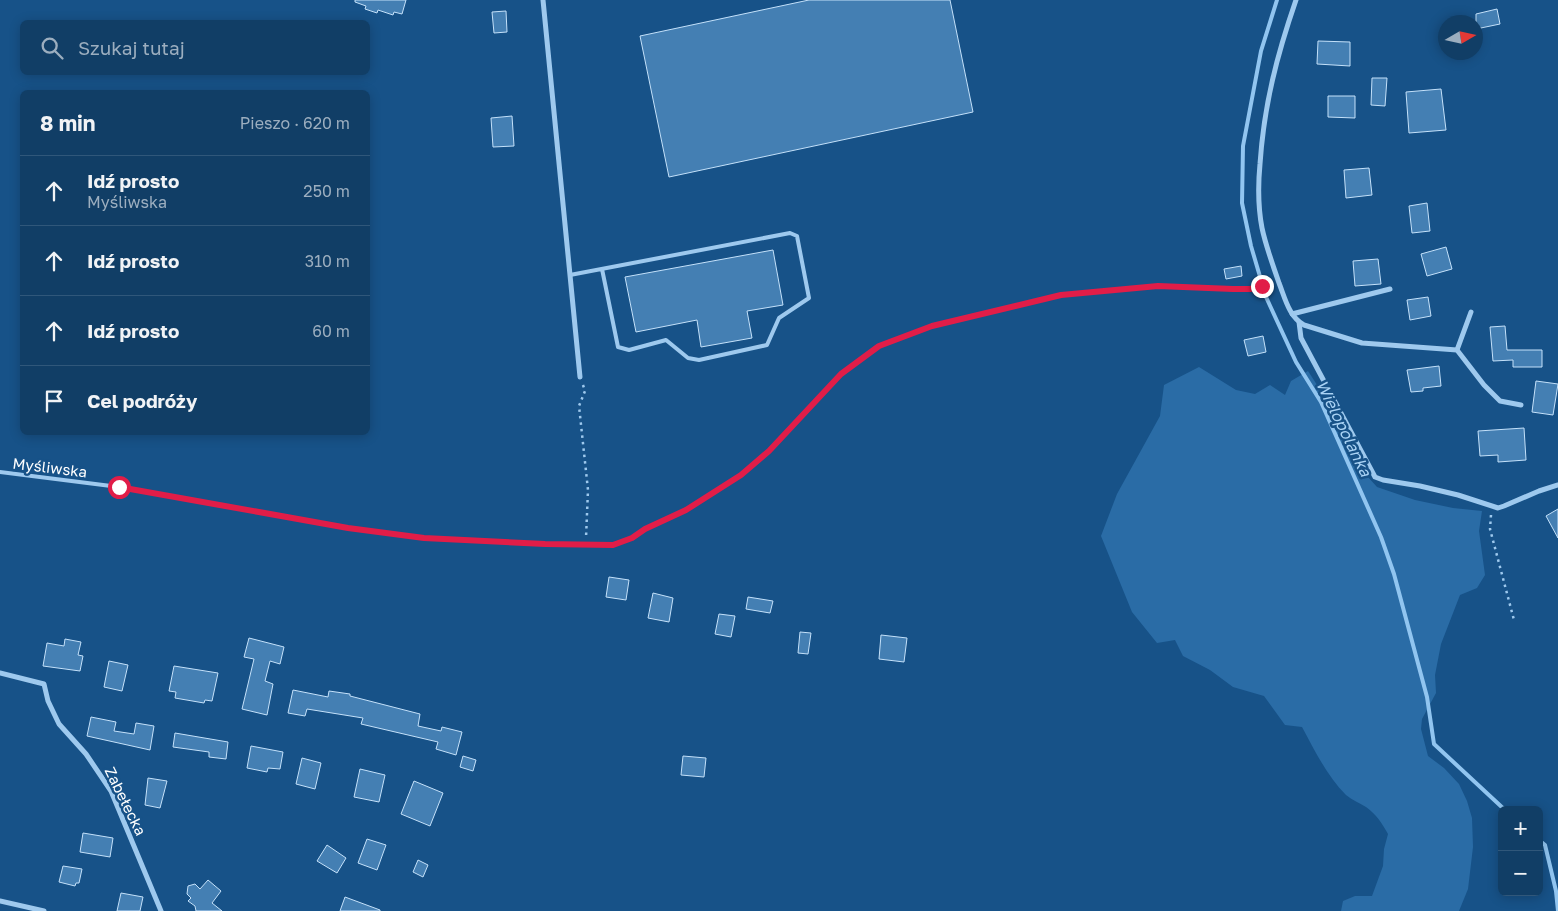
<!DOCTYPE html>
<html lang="pl">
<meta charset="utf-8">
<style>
:root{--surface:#113e66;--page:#1a456c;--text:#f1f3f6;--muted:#9caebf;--line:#30577a}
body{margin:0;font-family:"Golos Text",sans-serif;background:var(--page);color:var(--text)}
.controls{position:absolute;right:15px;bottom:15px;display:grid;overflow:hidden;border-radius:8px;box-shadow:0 2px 12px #0003}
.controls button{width:45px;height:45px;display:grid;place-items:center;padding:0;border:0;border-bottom:1px solid var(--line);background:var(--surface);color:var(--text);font:25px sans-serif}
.compass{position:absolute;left:1438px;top:15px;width:45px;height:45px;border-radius:50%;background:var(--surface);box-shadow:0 2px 12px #0003;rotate:81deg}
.stop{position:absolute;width:15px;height:15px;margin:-11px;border:4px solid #e11d48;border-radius:50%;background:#fff}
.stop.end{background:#e11d48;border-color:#fff;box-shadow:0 1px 5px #0008}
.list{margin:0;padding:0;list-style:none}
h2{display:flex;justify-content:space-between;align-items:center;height:65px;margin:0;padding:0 20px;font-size:21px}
h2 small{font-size:16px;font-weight:400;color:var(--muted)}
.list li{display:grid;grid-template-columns:32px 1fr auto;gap:15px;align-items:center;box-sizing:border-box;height:70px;padding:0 20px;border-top:1px solid var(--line)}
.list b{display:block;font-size:19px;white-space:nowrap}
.list p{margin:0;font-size:16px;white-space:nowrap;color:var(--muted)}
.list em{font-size:16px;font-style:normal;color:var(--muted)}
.icon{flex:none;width:28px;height:28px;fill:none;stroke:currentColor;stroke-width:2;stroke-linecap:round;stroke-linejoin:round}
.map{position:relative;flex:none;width:1558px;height:911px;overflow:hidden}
.search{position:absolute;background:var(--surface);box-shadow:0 2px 12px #0003;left:20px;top:20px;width:350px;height:55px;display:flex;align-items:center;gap:12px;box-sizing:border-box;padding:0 18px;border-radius:8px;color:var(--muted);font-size:19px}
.panel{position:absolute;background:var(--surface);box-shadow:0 2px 12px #0003;left:20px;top:90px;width:350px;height:345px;border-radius:8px}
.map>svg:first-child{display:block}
.green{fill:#2a6ca6}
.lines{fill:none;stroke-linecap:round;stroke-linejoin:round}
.stream{stroke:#91c5f0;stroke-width:4}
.building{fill:#447fb3;stroke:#c4e1fa}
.path{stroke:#9ec9ee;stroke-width:2.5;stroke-dasharray:2.5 4;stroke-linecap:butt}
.lane{stroke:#9ec9ee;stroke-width:4}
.street{stroke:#9ec9ee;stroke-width:5}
.route{stroke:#e11d48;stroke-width:6}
.labels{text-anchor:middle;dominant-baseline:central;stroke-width:5;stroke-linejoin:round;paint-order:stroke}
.street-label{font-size:15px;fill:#fff;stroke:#175288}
.water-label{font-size:16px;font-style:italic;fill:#aad3f5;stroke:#175288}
</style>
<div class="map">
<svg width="1558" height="911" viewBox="0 0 1558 911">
<rect width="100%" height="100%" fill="#175288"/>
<!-- green -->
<path class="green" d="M1199,367L1236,390L1255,394L1270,385L1285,395L1291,381L1308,371L1319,388L1358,466L1377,487L1415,500L1453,508L1482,511L1479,531L1485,575L1477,588L1460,595L1441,644L1435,675L1436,693L1422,719L1421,729L1428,756L1444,768L1459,784L1467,801L1472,818L1473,847L1468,889L1459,911H1341L1343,901L1355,896H1372L1383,866L1384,849L1388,834C1382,823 1376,814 1366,807C1360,803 1352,800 1346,795C1327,776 1315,751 1302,727L1285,725L1264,696L1233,687L1210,670L1183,656L1175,640L1157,643L1132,612L1101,536L1117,494L1160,416L1164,385Z"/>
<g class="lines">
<!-- stream -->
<g class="stream">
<path d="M1277,0L1261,51L1243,146L1242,203L1251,246L1266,297L1296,362L1321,402L1381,537L1394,574L1427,697L1434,744L1505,810"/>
<path d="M1539,840L1545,845L1556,891L1558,911"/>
</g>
</g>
<!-- building -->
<g class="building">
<path d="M355,0H406L402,14L394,12L393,15L378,10L377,13L365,9L366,6L355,2Z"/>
<path d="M809,0H950L973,112L669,177L640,36Z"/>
<path d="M1497,9L1500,24L1476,29V14Z"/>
<path d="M506,11L507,32L494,33L492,12Z"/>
<path d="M1318,41L1350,42V66L1317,64Z"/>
<path d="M1372,78H1387L1385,106L1371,105Z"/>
<path d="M1441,89L1446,130L1409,133L1406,92Z"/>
<path d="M1328,96H1355V118L1328,117Z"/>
<path d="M512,116L514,146L493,147L491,118Z"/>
<path d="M1369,168L1372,195L1346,198L1344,170Z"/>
<path d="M1427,203L1430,231L1412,233L1409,206Z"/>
<path d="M1446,247L1452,269L1427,276L1421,254Z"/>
<path d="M773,250L783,305L747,311L752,338L701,347L697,320L636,332L625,277Z"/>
<path d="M1378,259L1381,284L1355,286L1353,261Z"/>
<path d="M1241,266L1242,276L1226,279L1224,269Z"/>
<path d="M1428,297L1431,316L1410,320L1407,300Z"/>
<path d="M1505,326L1507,350H1542V367H1513V360L1493,361L1490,327Z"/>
<path d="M1263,336L1266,352L1248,356L1244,340Z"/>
<path d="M1439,366L1441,386L1423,388V391L1411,392L1407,370Z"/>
<path d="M1536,381L1558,384L1553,415L1532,412Z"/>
<path d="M1524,428L1526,460L1498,462V455L1480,456L1478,431Z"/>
<path d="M1558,509V538L1546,516Z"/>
<path d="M609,577L629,580L626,600L606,597Z"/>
<path d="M653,593L673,598L669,622L648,618Z"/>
<path d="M748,597L773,601L770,613L746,609Z"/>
<path d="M719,614L735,616L731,637L715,634Z"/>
<path d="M800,632L811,633L808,654L798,653Z"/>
<path d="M881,635L907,638L904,662L879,659Z"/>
<path d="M249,638L284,647L280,664L270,661L265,681L273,684L267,715L242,709L254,659L244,657Z"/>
<path d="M65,639L81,642L78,655L83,656L80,671L43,666L47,643L64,646Z"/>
<path d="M109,661L128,665L122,691L104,687Z"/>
<path d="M174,666L218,673L212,701L205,700L204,703L175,698L176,692L169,691Z"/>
<path d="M293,690L328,697L329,691L350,694V696L420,714L418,726L441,731L442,727L462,732L456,755L436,749L438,742L361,724L363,718L307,709L305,716L288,713Z"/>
<path d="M91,717L116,722L114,731L134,734L136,723L154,726L150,750L87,736Z"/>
<path d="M175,733L228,742L226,759L209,757V752L173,747Z"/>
<path d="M251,746L283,752L280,769L268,768L267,772L247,768Z"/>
<path d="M463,756L476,760L473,771L460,767Z"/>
<path d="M683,756L706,758L704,777L681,775Z"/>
<path d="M302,758L321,763L315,789L296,784Z"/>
<path d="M360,769L385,775L379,802L354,797Z"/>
<path d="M148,778L167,781L160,808L145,805Z"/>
<path d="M414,781L443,793L430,826L401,814Z"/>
<path d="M83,833L113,838L110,857L80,852Z"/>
<path d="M367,839L386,845L377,870L358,863Z"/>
<path d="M327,845L346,858L337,873L317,861Z"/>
<path d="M418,860L428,865L423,877L413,872Z"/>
<path d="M63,866L82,869L79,883H76L75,886L59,882Z"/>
<path d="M208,880L221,891L212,903L222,911H196L195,906L188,901L191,898L187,894L188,886L195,884L200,889Z"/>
<path d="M121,893L143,897L140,911H117Z"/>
<path d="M345,897L380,910V911H340Z"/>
</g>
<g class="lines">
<!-- path -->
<g class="path">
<path d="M583,385L585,391L579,406L588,490L586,538"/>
<path d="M1491,515L1490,529L1514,620"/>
<path d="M610,545L632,538L645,529L686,510L741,475L769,451L841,374L879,346L932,326L1061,295L1158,286L1233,289H1250L1271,284"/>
</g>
<!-- lane -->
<g class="lane">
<path d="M570,275L790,233L797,236L809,298L779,318L767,345L699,360L688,358L666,340L629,350L618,347L602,269"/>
<path d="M0,472L119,487L348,528L424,538L545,544L603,545"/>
</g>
<!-- street -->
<g class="street">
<path d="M543,0L580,377"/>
<path d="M1296,0C1277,55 1264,105 1260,164C1258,185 1258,207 1262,228C1266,247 1273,265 1279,283C1285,298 1289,317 1304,325L1362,343L1457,350L1484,385L1500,401L1521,405"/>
<path d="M1292,314L1390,289"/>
<path d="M1299,322L1301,338L1375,477L1383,480L1420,486L1458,495L1498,508L1504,506L1539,491L1558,485"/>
<path d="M1457,350L1471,312"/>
<path d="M0,673L44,684L48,701L59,724L86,754L111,791L161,911"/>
<path d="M0,901L44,911"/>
</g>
</g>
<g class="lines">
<!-- route -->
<path class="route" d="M119,487L348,528L424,538L545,544L613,545L632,538L645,529L686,510L741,475L769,451L841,374L879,346L932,326L1061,295L1158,286L1233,289H1250L1262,286"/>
</g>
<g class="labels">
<!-- street labels -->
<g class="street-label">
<text transform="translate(50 467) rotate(7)">Myśliwska</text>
<text transform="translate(126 801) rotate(64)">Zabełecka</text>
</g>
<!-- water labels -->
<g class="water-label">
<text transform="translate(1344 428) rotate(64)">Wielopolanka</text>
</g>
</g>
</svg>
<div class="controls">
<button>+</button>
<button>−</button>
</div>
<svg class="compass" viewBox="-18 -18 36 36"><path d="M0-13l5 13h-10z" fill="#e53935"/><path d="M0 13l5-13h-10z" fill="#9caebf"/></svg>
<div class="stop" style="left:119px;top:487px"></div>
<div class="stop end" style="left:1262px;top:286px"></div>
<div class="search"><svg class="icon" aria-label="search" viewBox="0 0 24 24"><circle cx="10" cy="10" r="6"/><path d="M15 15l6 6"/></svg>Szukaj tutaj</div>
<section class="panel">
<h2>8 min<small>Pieszo · 620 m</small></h2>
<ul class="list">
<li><svg class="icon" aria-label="ahead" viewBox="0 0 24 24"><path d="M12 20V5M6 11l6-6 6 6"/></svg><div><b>Idź prosto</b><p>Myśliwska</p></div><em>250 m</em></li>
<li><svg class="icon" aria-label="ahead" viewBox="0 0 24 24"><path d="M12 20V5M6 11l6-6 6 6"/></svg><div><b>Idź prosto</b></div><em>310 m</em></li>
<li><svg class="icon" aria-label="ahead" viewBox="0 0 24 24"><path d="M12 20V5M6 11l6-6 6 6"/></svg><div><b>Idź prosto</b></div><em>60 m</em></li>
<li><svg class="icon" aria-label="arrive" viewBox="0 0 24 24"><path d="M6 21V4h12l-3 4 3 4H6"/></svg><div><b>Cel podróży</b></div></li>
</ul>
</section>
</div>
